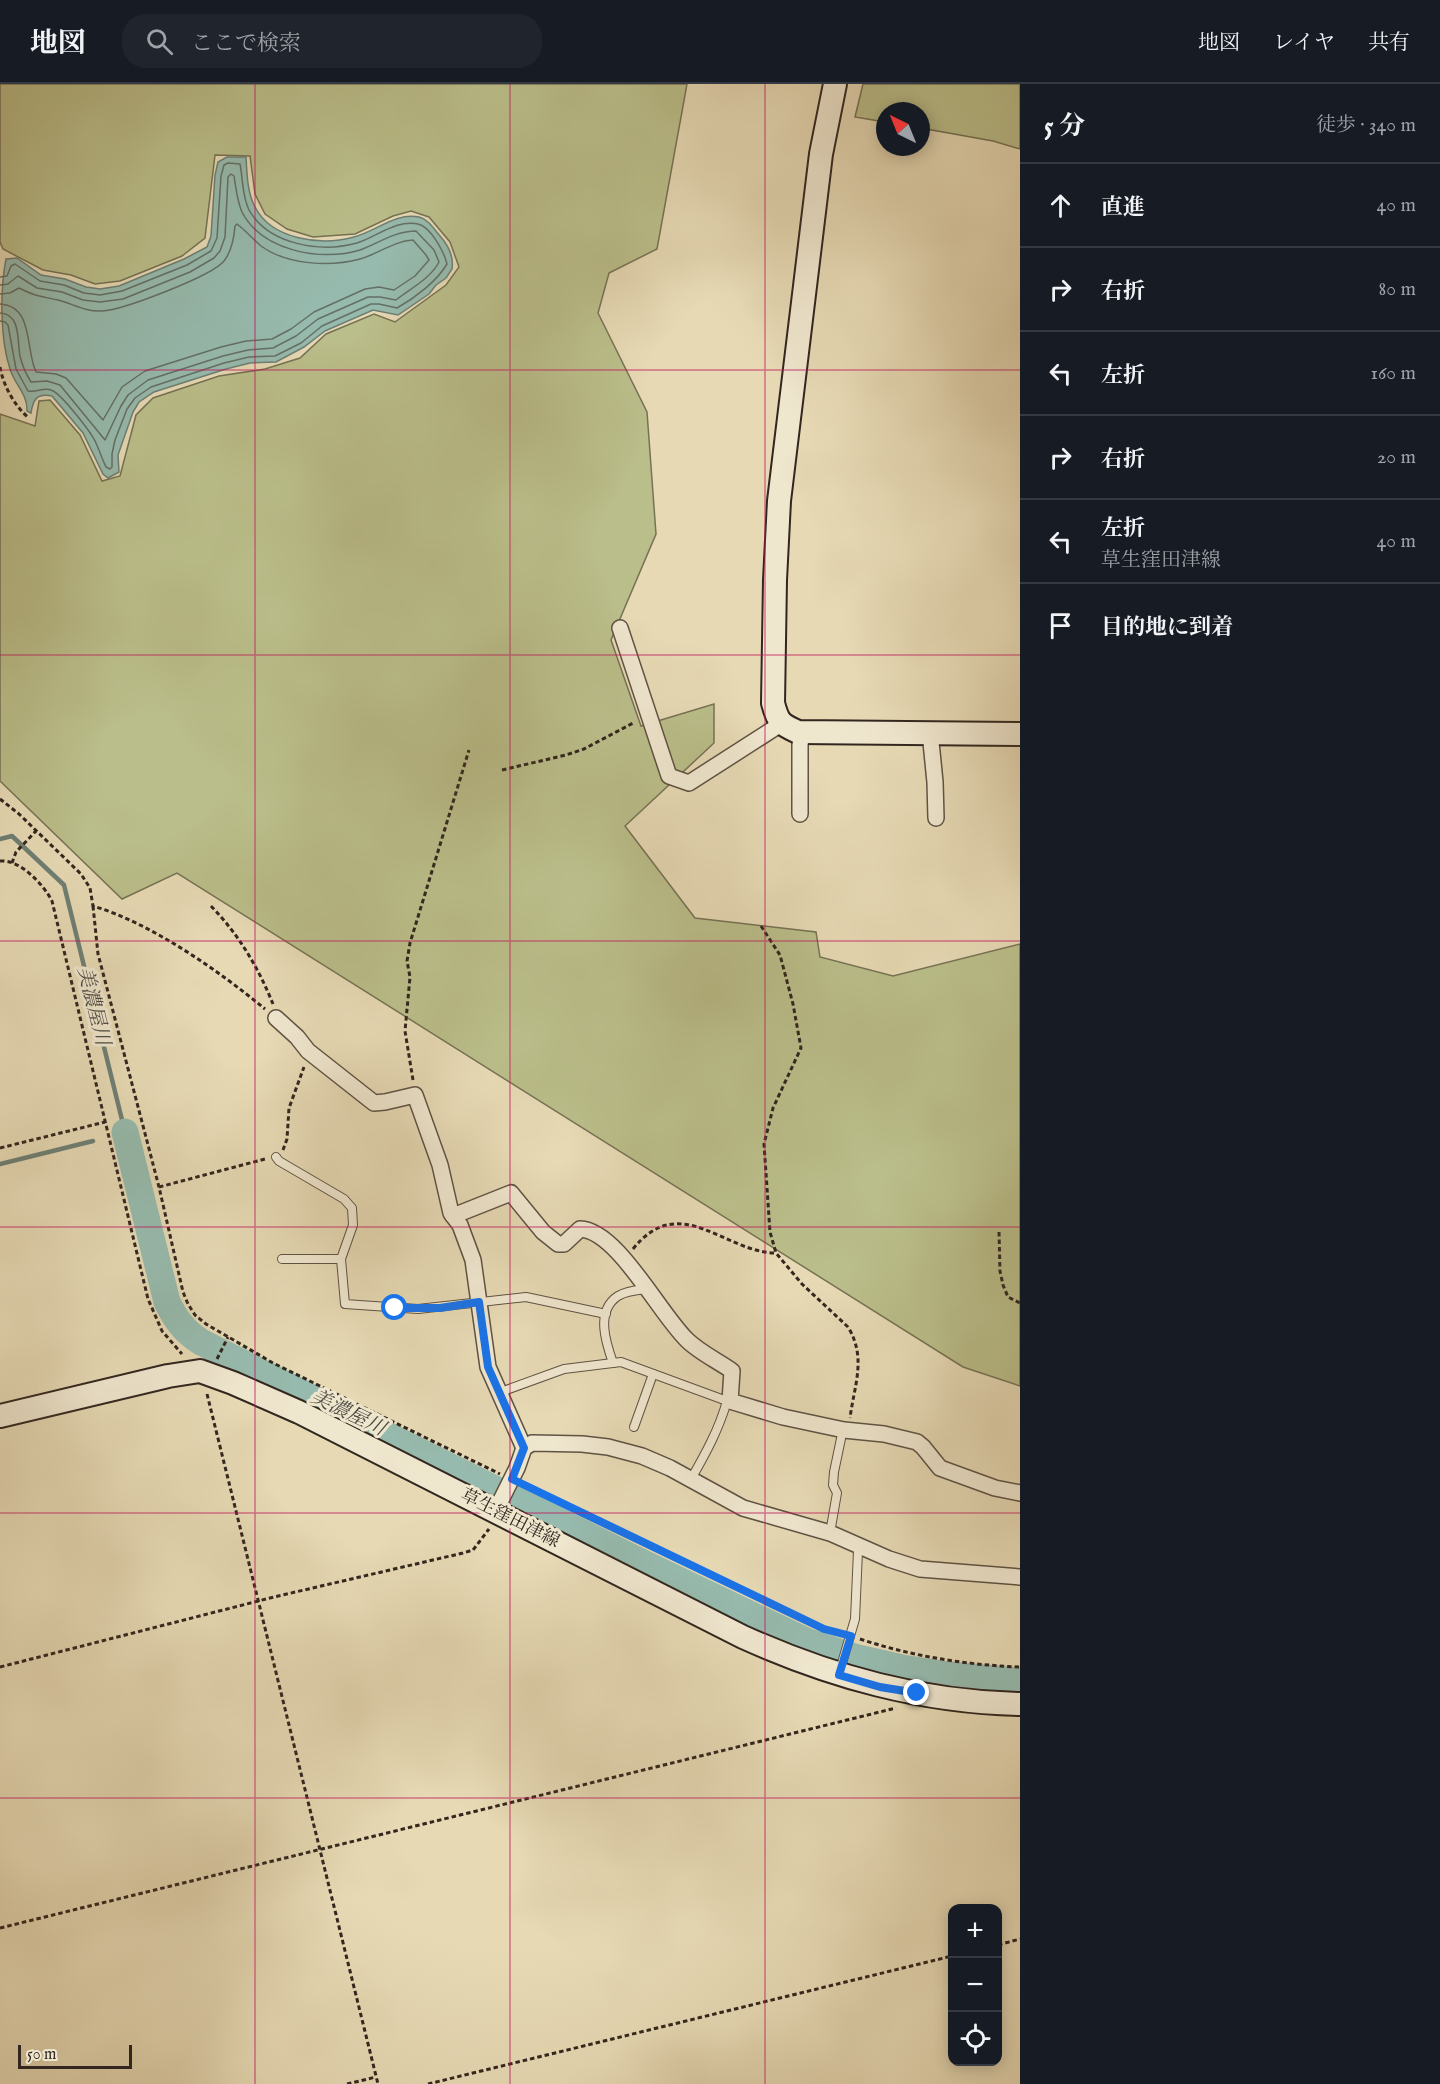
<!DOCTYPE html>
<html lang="ja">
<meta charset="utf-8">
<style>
:root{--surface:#171b24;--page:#20242c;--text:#f1f3f6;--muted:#9ea1a6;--line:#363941}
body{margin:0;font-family:"IM FELL English","Noto Serif JP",serif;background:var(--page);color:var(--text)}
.controls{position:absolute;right:18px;bottom:18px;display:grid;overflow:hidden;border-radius:12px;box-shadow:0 3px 15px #0003}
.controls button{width:54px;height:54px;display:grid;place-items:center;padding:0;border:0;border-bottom:2px solid var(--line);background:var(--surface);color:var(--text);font:30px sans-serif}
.compass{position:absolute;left:876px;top:18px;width:54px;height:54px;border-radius:50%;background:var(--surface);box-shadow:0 3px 15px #0003;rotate:317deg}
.scale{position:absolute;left:18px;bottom:15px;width:114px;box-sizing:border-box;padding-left:6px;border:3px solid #32261f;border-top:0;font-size:16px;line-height:21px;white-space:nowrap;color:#32261f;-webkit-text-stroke:4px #efe6ce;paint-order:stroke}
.stop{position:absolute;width:18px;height:18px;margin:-14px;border:4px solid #1a73e8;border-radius:50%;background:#fff}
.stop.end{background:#1a73e8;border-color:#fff;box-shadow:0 2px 6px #0008}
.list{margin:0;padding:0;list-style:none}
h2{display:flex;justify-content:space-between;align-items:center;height:78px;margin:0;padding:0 24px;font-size:26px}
h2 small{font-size:20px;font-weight:400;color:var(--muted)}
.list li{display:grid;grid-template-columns:39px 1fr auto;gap:18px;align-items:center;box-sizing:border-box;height:84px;padding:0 24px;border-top:2px solid var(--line)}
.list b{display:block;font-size:22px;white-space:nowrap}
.list p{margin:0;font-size:20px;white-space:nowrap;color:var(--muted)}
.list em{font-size:20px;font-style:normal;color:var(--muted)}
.icon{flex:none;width:33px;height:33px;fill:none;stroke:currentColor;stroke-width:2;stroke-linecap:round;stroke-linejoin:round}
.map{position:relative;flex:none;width:1020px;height:2000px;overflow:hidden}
header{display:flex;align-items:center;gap:36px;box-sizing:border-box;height:84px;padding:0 30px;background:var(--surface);border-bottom:2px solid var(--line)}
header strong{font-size:28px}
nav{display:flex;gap:33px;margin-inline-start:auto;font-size:21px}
.search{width:420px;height:54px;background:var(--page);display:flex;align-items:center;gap:15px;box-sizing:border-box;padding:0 21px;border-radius:24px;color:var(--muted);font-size:22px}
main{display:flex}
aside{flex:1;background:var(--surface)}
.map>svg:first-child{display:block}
.green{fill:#babe8a;stroke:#767254;stroke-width:1.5}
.water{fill:#96baad;stroke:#6e7f74;stroke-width:1.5}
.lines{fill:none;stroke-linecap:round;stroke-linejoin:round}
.shore{stroke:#647066;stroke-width:1.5}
.stream{stroke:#6e7f74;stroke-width:4.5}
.river{stroke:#96baad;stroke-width:27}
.lane-casing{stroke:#5f5344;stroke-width:10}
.street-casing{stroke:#5f5344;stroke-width:18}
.secondary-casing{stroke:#32261f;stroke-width:26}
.path{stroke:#32261f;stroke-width:3;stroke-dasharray:4.5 3;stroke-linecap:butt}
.lane{stroke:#efe6ce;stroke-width:8}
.street{stroke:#efe6ce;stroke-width:15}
.secondary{stroke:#efe6ce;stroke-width:22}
.route{stroke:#1a73e8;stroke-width:8}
.grid{fill:none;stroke:#c2185b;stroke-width:1.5;stroke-opacity:0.55}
.labels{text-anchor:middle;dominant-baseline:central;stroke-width:6;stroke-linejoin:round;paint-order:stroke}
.street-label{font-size:18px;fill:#32261f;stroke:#efe6ce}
.water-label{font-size:20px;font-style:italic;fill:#4b4b42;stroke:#efe6ce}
</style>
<header>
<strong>地図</strong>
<div class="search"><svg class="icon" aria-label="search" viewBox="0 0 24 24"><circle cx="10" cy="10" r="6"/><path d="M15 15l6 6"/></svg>ここで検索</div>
<nav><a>地図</a><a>レイヤ</a><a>共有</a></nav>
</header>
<main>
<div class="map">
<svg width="1020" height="2000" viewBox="0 0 1020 2000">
<rect width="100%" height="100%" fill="#e6d9b4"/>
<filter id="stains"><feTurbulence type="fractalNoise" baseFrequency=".00333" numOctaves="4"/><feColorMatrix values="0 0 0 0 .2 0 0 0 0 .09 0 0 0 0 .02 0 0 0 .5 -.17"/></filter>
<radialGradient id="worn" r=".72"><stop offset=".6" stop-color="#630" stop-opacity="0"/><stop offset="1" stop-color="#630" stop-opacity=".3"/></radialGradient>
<!-- green -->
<g class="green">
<path d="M0,0H687L657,165L609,189L598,229L647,328L656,450L611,556L641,642L714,620V659L625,742L695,834L816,848L820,873L893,892L1020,860V1302L963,1283L177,789L122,815L0,697V330L35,342L39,317L50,316L80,351L102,397L120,392L136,331L153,314L219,292L265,285L300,274L326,250L374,230L395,238L446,201L459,183L450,158L429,133L411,127L393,132L355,150L313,153L287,145L265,130L255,110L250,72L215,71L205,154L182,172L120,197L95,200L71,191L43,186L3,165L0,158Z"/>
<path d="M863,0H1020V65L993,57L921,44V27H885V38L855,33Z"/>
</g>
<!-- water -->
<path class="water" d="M227,73H246C247,89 247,108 255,123C272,156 321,162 354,153C375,148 396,128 419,133C428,135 434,145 440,152C448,161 454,172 452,185L446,194L436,201L429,210L398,231L373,226L325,247L304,263L276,278L250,279L226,285L154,308L139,318L133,328L118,371L119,388L108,394L103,390L83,349L52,312C37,309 33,315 31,329L27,327C28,311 15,301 10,285C0,255 0,206 6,175L17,174L41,191L65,195L86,203L100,205L119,202L184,175L207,163L211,152L215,91L218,78Z"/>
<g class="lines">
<!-- shore -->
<g class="shore">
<path d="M0,193L7,192L11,182L15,180L40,197L64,201L84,209L100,211L122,207L187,181L211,167L217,154L221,92L224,81L228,79L240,80C243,95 242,112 249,126C269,161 321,169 357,159C376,153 397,135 418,140C431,143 444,168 447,180C437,197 415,214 397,224L379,220H371L322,242L301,259L275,272L249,273L224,279L151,303L135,314L127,325L115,356L112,370V383L110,385L106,383C102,375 99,365 95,357C90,347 60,308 51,306C43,303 36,309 28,307L16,285L8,241L5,238L0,237"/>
<path d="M0,201L8,200L18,192L37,204L62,208L83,216L100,218L123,215L190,188L214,174L220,167L225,153L228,93L231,90L234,92C236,104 237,117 242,128C262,167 321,178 360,166C379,159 395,147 416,147L434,166L439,178C431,194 410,205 396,216L380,213H368L318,235L296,252L273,264L248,266L223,272L148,296L128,311L121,322L105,356L60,301L47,297L31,298C26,290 22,281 20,272C17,256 21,230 0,229"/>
<path d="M0,210L10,209L19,204C37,213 40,212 58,216C73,220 86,228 102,227C123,226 212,192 224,177C232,167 234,154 235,142L237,140C245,146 253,155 261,162C287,181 330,183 360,175C378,170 394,157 413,156L426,171L429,176L415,192L394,206L379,203L365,205L314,228L291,245L272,255L246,257L221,263L145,287L122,303L103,336L66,294L56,290L36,288C25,265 34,222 0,220"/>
</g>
<!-- stream -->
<g class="stream">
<path d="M0,755L12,752L64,801L125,1048L118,1050"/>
<path d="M0,1080L93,1057"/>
</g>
<!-- river -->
<path class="river" d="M125,1048L167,1218C176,1236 184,1247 201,1258L633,1474L806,1557L858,1574L902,1584L949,1591L1020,1597"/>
<defs>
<g id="lane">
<path d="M276,1073L279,1077L344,1115L352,1124L353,1141L341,1175L345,1220L418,1225L526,1213L606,1230"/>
<path d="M282,1175H341"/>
<path d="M613,1279C606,1259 595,1227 618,1212C626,1207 638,1206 646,1205"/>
<path d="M498,1309L564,1285L621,1278L727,1317"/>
<path d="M634,1343L653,1290"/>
<path d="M691,1395C706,1369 719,1345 727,1317H729"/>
<path d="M830,1449L837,1409L833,1401L834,1388L843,1345"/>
<path d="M840,1586L855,1535L858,1467L862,1462"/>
</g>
<g id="street">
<path d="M620,544L669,692L689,699L781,640"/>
<path d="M930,648L935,698L936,734"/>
<path d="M800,730V661L802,648"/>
<path d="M276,934L297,953L308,967L374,1019L385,1018L415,1011L440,1081L451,1129L460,1141L473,1176L488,1283L524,1364"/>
<path d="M453,1132L511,1109L543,1148L558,1160H564L580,1145C617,1146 659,1229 687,1256C699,1268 718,1277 732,1287L730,1317L783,1333L844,1346L884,1350L917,1358L923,1363L940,1384L995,1404L1020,1409"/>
<path d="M495,1428L517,1384L524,1364L532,1359L582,1360L608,1363L642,1372L670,1384L743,1424L830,1449L889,1475L920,1485L1020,1493"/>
</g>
<g id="secondary">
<path d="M835,0L821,70L779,417L775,496L773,619C778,638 780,640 798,648L1020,650"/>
<path d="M0,1332L168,1292L200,1287L233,1299L299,1328L743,1553C832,1593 922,1618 1020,1620"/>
</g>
</defs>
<!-- lane casing -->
<use href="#lane" class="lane-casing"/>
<!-- street casing -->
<use href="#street" class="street-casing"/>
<!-- secondary casing -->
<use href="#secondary" class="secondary-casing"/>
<!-- path -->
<g class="path">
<path d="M0,283C3,301 15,323 29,334"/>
<path d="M502,686L566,671L584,665L635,638"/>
<path d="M0,715L19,730L81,790L90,804L93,822C151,839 219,887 265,925"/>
<path d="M0,777C20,775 44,801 52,817L148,1215L162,1247L182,1270"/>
<path d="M12,779L16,768L36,747"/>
<path d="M93,822L98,870L159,1103L183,1208L188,1220L195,1231L206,1240L273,1279L500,1390"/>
<path d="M211,822C239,851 258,883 273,920"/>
<path d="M761,842L780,871L793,920L801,964L773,1024L764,1060L770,1148L776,1169L802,1200L848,1243C867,1274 854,1302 850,1334"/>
<path d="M413,996L405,947L410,893L407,877L410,859L469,666"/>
<path d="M0,1064L105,1038"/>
<path d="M283,1066L287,1055L289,1024L304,983"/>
<path d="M159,1103L265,1075"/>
<path d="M999,1148L1000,1187L1003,1201L1008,1213L1020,1219"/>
<path d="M633,1165C680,1106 725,1169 776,1169"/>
<path d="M217,1275L228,1253"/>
<path d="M207,1310L378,2000"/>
<path d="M525,1401L824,1545L839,1549"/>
<path d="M860,1555C911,1572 966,1581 1020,1583"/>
<path d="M0,1583L274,1513L463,1469L473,1466L489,1445"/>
<path d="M0,1844L896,1624"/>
<path d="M998,1861L1020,1855"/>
<path d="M347,2000L376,1993"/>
<path d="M428,2000L952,1872"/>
</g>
<!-- lane -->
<use href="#lane" class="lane"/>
<!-- street -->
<use href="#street" class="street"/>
<!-- secondary -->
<use href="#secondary" class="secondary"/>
</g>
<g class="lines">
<!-- route -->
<path class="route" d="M395,1224H440L479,1218L488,1283L524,1364L512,1395L824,1545L851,1552L839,1591L880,1603L917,1609"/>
</g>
<!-- grid -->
<path class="grid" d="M255,0V2000M510,0V2000M765,0V2000M0,286H1020M0,571H1020M0,857H1020M0,1143H1020M0,1429H1020M0,1714H1020"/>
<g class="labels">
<!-- street labels -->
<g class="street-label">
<text transform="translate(510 1435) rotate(27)">草生窪田津線</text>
</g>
<!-- water labels -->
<g class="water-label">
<text transform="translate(93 922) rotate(76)">美濃屋川</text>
<text transform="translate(348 1329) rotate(26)">美濃屋川</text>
</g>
</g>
<rect width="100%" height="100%" filter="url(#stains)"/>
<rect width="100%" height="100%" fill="url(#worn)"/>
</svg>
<div class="controls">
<button>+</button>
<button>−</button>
<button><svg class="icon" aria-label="locate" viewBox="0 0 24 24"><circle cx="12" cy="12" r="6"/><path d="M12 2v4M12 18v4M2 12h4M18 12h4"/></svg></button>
</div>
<svg class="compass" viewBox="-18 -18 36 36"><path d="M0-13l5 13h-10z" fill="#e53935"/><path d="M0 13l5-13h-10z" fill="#9ea1a6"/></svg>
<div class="scale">50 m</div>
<div class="stop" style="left:395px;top:1224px"></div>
<div class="stop end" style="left:917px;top:1609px"></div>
</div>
<aside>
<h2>5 分<small>徒歩 · 340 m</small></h2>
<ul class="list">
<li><svg class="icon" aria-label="ahead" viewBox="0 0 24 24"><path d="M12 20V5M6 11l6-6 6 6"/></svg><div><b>直進</b></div><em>40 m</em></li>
<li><svg class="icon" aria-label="right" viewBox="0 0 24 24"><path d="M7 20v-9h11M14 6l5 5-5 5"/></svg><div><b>右折</b></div><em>80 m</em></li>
<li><svg class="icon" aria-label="left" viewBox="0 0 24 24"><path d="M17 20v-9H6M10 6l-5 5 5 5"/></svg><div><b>左折</b></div><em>160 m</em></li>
<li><svg class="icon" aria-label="right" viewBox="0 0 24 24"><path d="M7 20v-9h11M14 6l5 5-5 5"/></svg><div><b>右折</b></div><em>20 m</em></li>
<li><svg class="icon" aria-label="left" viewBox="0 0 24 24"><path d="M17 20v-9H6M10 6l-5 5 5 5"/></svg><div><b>左折</b><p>草生窪田津線</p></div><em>40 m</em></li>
<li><svg class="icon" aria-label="arrive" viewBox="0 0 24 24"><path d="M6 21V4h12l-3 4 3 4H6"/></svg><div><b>目的地に到着</b></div></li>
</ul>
</aside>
</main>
